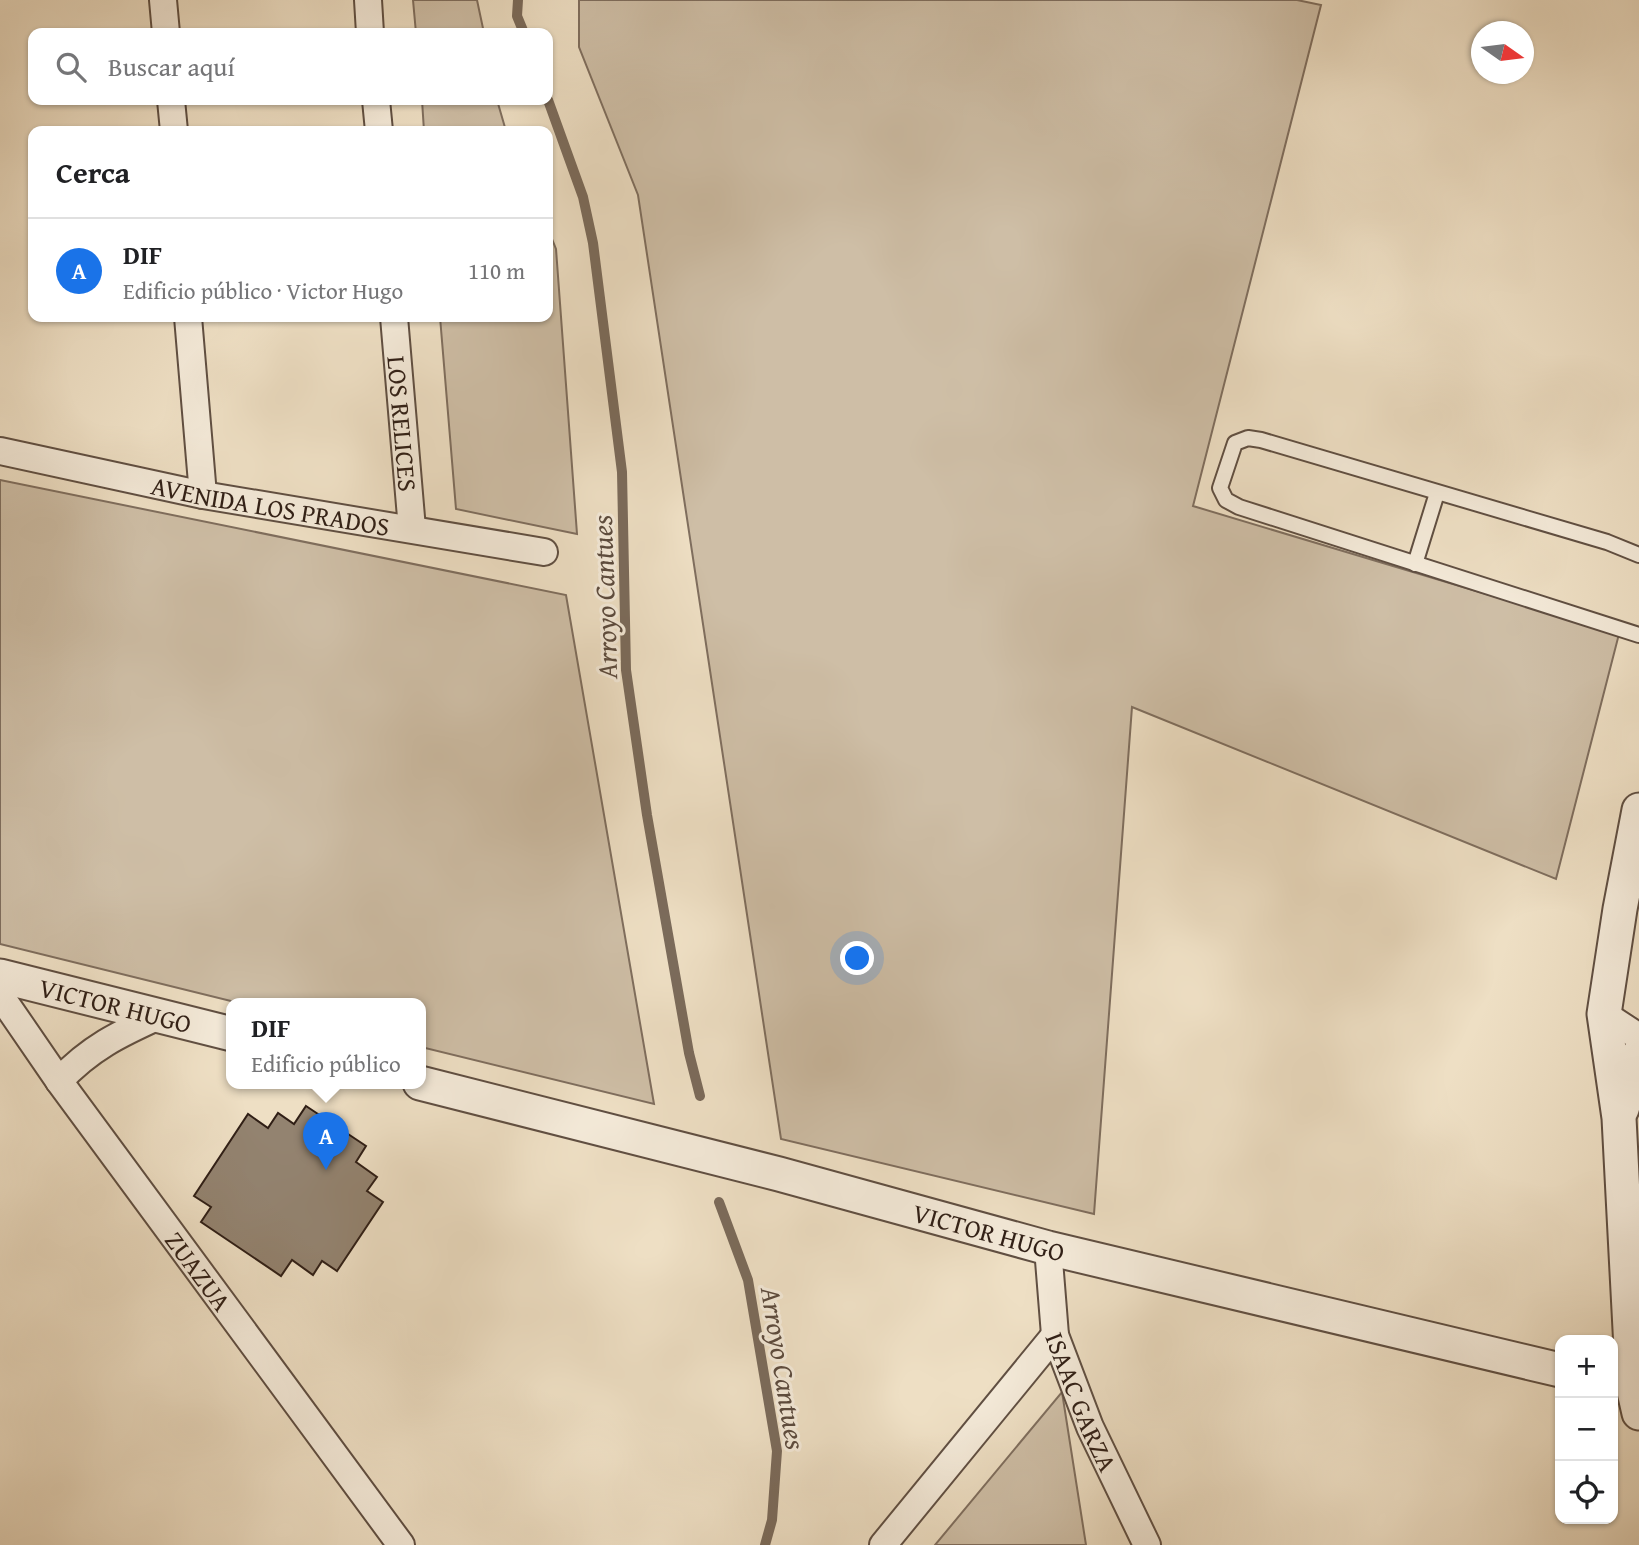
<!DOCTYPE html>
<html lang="es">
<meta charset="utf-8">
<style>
:root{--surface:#fff;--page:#f2f2f2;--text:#202124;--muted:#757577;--line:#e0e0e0;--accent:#1a73e8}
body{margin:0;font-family:"Gentium Book Plus",serif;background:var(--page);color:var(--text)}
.controls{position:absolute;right:21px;bottom:21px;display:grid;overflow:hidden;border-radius:14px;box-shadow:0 2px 5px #0004}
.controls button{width:63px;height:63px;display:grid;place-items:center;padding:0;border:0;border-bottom:2px solid var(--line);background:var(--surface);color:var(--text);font:35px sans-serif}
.compass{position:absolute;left:1471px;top:21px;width:63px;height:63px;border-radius:50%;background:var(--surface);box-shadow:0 2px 5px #0004;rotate:104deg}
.you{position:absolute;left:858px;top:959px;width:24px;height:24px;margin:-18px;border:5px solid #fff;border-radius:50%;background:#1a73e8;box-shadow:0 0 0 10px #1a73e833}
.badge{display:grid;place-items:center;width:46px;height:46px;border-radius:50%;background:var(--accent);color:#fff;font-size:23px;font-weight:700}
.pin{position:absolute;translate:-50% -58px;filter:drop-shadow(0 2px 4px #0008)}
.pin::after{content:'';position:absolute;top:37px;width:24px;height:21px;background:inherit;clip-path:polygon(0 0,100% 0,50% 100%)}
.popup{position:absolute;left:226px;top:998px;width:200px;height:91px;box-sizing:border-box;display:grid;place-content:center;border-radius:14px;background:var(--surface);filter:drop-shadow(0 2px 5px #0005);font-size:23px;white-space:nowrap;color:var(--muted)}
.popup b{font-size:26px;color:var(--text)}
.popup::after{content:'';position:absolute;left:50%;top:100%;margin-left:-14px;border:14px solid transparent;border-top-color:var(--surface)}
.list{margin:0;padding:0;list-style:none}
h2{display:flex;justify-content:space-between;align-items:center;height:91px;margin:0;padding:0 28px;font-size:30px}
h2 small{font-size:23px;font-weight:400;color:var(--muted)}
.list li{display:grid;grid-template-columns:46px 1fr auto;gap:21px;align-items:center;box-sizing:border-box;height:105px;padding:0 28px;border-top:2px solid var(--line)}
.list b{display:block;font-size:26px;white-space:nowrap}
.list p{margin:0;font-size:23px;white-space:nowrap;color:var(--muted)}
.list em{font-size:23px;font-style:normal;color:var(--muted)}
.icon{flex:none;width:38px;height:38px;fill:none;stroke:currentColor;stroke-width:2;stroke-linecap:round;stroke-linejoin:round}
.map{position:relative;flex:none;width:1639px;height:1545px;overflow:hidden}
.search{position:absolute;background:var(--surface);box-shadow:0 2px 5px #0004;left:28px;top:28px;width:525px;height:77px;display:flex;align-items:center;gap:18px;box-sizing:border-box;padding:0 24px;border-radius:14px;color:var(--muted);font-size:26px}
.panel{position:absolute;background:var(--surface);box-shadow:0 2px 5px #0004;left:28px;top:126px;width:525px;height:196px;border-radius:14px}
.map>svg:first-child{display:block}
.green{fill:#cebea6;stroke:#7f6e5e;stroke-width:2}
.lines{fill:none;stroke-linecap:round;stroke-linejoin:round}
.stream{stroke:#7b6b5b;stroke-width:10}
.building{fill:#938370;stroke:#301f16;stroke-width:2}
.service-casing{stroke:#604f42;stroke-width:18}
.minor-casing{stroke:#604f42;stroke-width:30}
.tertiary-casing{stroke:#604f42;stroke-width:37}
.service{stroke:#f4ead9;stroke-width:14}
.minor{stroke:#f4ead9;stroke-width:26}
.tertiary{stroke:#f4ead9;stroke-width:33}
.labels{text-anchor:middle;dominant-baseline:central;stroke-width:6;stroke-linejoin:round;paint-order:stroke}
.street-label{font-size:26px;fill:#301f16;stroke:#f4ead9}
.water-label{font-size:28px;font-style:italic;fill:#5c4b3e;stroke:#f4ead9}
</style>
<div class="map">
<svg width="1639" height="1545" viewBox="0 0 1639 1545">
<rect width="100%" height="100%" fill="#eedfc4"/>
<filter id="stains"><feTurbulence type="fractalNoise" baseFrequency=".00286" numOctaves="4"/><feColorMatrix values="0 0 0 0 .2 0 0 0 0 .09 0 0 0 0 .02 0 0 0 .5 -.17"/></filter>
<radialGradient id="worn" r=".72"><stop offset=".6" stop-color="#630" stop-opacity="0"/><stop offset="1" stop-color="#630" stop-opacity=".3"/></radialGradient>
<!-- green -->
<g class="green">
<path d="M413,0H477L484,33H416Z"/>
<path d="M579,0H1297L1321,5L1193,506L1619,634L1556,879L1132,707L1094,1214L781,1139L638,195L579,47Z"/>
<path d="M422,100H497L506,131H424Z"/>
<path d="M548,229L556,249L577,534L456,509L440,317H548Z"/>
<path d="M0,480L566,595L654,1104L421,1047L420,1004H243L0,944Z"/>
<path d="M1062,1392L1086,1545H935Z"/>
</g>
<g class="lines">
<!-- stream -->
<g class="stream">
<path d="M518,0L517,16L524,33"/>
<path d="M548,100L583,197L593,243L622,472L626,670L647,815L689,1053L700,1096"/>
<path d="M719,1202L748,1280L777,1451L772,1520L765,1545"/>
</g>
</g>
<!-- building -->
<path class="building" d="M306,1106L366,1146L356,1162L377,1177L367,1191L383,1202L337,1271L322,1261L313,1275L292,1260L281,1276L201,1222L211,1207L194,1196L248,1114L268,1128L278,1113L294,1124Z"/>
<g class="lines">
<defs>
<g id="service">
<path d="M1639,555L1607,542L1261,440L1248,438L1235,443L1220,488L1226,500L1239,507L1639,635"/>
<path d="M1415,564L1437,493"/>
</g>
<g id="minor">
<path d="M163,0L166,33"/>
<path d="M368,0L370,33"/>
<path d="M171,100L174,131"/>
<path d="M376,100L379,131"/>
<path d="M188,317L203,495"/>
<path id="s1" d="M394,317L412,529"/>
<path id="s2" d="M0,451L203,495L544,552"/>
<path id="s3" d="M0,995L59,1081L401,1545"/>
<path d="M1604,1014L1639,1037"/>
<path d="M59,1081C90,1048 119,1034 159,1016"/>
<path id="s4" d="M1048,1248L1055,1335L1090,1427L1147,1545"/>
<path d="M883,1545L1055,1335"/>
</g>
<g id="tertiary">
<path d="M1639,810L1620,909L1604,1014L1619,1118L1633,1387L1639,1413"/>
<path id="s5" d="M0,976L232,1034"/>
<path id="s6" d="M420,1083L779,1174L1048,1248L1560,1370"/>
<path d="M1622,1109L1639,1054"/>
</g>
</defs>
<!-- service casing -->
<use href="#service" class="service-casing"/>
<!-- minor casing -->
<use href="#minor" class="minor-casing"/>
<!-- tertiary casing -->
<use href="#tertiary" class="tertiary-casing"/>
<!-- service -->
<use href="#service" class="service"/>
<!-- minor -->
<use href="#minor" class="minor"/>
<!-- tertiary -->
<use href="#tertiary" class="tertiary"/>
</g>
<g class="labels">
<!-- street labels -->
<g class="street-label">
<text stroke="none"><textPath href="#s1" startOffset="107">LOS RELICES</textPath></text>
<text stroke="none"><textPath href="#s2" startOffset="276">AVENIDA LOS PRADOS</textPath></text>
<text stroke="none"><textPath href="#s5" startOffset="119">VICTOR HUGO</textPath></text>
<text stroke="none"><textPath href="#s6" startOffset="588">VICTOR HUGO</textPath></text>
<text stroke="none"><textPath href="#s3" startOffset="340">ZUAZUA</textPath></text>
<text stroke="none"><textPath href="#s4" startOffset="159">ISAAC GARZA</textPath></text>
</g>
<!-- water labels -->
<g class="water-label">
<text transform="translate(604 597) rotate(-92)">Arroyo Cantues</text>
<text transform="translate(784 1368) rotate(81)">Arroyo Cantues</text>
</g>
</g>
<rect width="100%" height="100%" filter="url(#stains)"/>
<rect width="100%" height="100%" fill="url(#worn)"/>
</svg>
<div class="controls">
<button>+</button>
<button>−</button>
<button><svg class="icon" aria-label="locate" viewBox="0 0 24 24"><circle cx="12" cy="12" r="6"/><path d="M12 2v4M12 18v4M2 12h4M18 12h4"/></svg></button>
</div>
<svg class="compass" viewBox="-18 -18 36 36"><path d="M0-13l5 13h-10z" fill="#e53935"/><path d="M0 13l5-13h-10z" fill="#757577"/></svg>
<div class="you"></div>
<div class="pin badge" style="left:326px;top:1170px">A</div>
<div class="popup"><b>DIF</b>Edificio público</div>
<div class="search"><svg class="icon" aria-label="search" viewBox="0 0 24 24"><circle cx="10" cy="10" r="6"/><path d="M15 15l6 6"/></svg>Buscar aquí</div>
<section class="panel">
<h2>Cerca<small></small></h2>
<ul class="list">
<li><span class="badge">A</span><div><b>DIF</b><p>Edificio público · Victor Hugo</p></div><em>110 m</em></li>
</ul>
</section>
</div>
